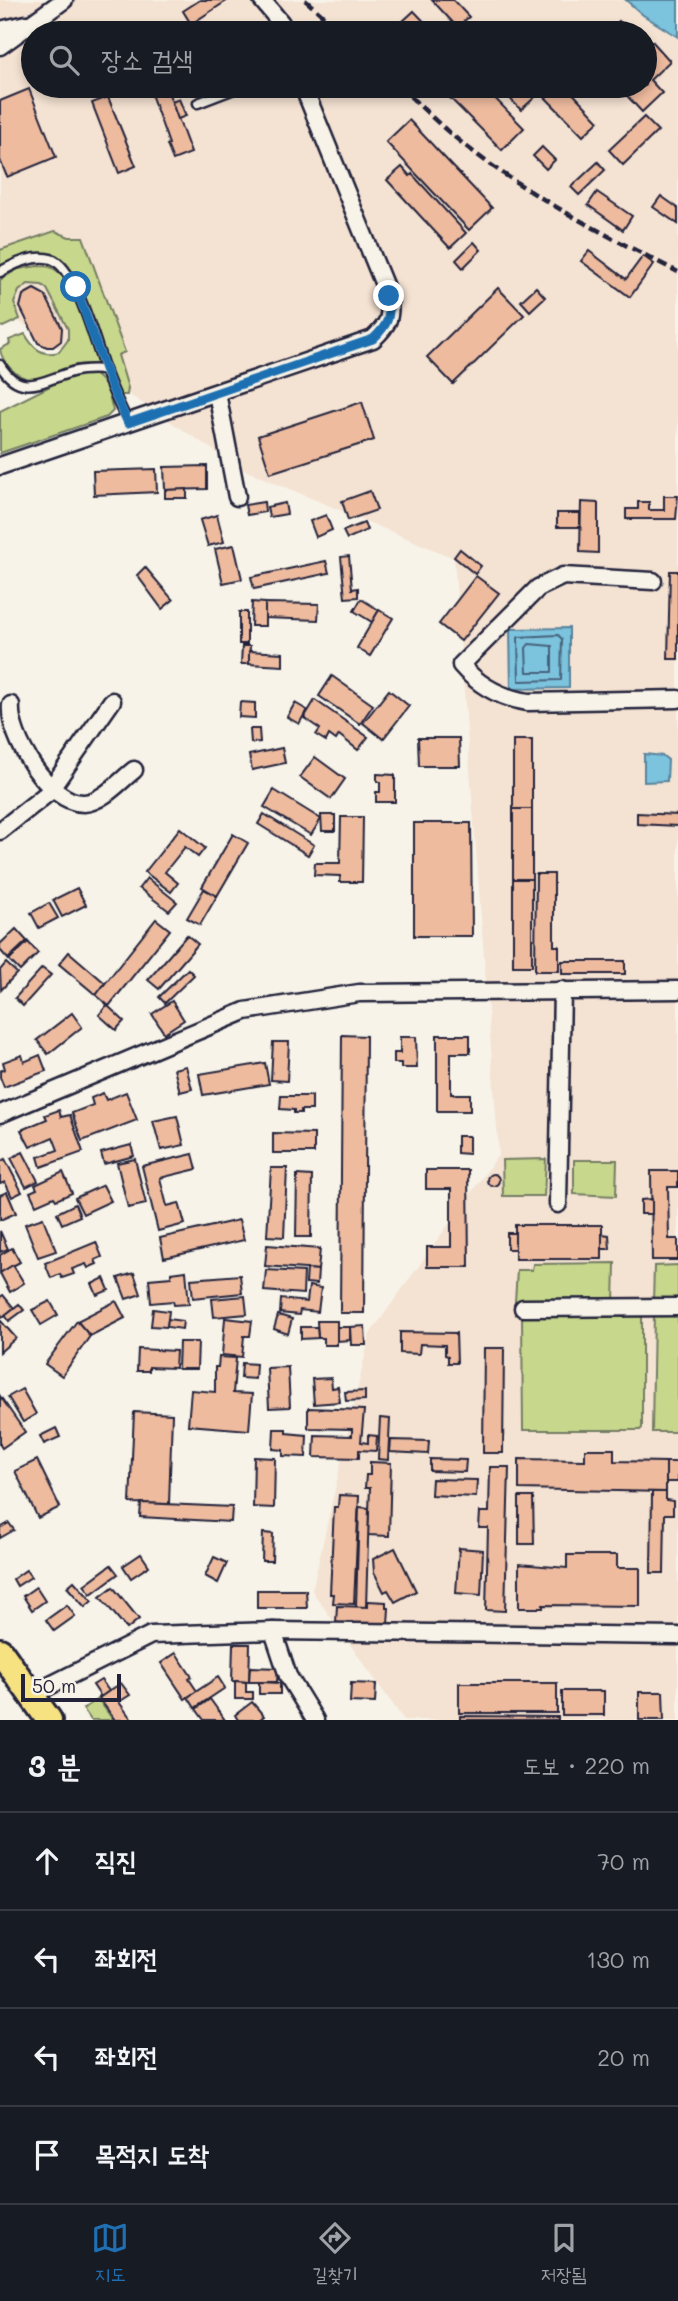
<!DOCTYPE html>
<html lang="ko">
<meta charset="utf-8">
<style>
:root{--surface:#171b24;--page:#20242c;--text:#f1f3f6;--muted:#9ea1a6;--line:#363941;--accent:#1f6fb2}
body{margin:0;font-family:Mali,"Poor Story",sans-serif;background:var(--page);color:var(--text)}
.scale{position:absolute;left:21px;bottom:18px;width:100px;box-sizing:border-box;padding-left:7px;border:4px solid #22223b;border-top:0;font-size:19px;line-height:24px;white-space:nowrap;color:#22223b;-webkit-text-stroke:5px #f7f3e8;paint-order:stroke}
.stop{position:absolute;width:21px;height:21px;margin:-16px;border:5px solid #1f6fb2;border-radius:50%;background:#fff}
.stop.end{background:#1f6fb2;border-color:#fff;box-shadow:0 2px 7px #0008}
.list{margin:0;padding:0;list-style:none}
h2{display:flex;justify-content:space-between;align-items:center;height:91px;margin:0;padding:0 28px;font-size:30px}
h2 small{font-size:23px;font-weight:400;color:var(--muted)}
.list li{display:grid;grid-template-columns:46px 1fr auto;gap:21px;align-items:center;box-sizing:border-box;height:98px;padding:0 28px;border-top:2px solid var(--line)}
.list b{display:block;font-size:26px;white-space:nowrap}
.list em{font-size:23px;font-style:normal;color:var(--muted)}
.icon{flex:none;width:38px;height:38px;fill:none;stroke:currentColor;stroke-width:2;stroke-linecap:round;stroke-linejoin:round}
.map{position:relative;flex:none;width:678px;height:1720px;overflow:hidden}
.search{position:absolute;background:var(--surface);box-shadow:0 4px 10px #0003;left:21px;right:21px;top:21px;height:77px;display:flex;align-items:center;gap:18px;box-sizing:border-box;padding:0 24px;border-radius:38px;color:var(--muted);font-size:26px}
.sheet{height:483px;background:var(--surface)}
nav{display:flex;justify-content:space-around;align-items:center;box-sizing:border-box;height:98px;border-top:2px solid var(--line);background:var(--surface);font-size:19px;color:var(--muted)}
nav a{display:grid;justify-items:center;gap:4px}
nav .on{color:var(--accent)}
.map>svg:first-child{display:block}
.built{fill:#f4e2d2;fill-rule:evenodd}
.green{fill:#c7d88c;stroke:#747d64;stroke-width:2}
.water{fill:#7cc3dd;stroke:#58839c;stroke-width:2}
.lines{fill:none;stroke-linecap:round;stroke-linejoin:round}
.shore{stroke:#46627c;stroke-width:2}
.building{fill:#eebb9f;stroke:#22223b;stroke-width:2}
.service-casing{stroke:#22223b;stroke-width:13}
.minor-casing{stroke:#22223b;stroke-width:21}
.primary-casing{stroke:#22223b;stroke-width:30}
.service{stroke:#f7f3e8;stroke-width:8}
.minor{stroke:#f7f3e8;stroke-width:16}
.primary{stroke:#f7e281;stroke-width:24}
.rail{stroke:#22223b;stroke-width:4.5;stroke-dasharray:10 5;stroke-linecap:butt}
.route{stroke:#1f6fb2;stroke-width:9}
</style>
<div class="map">
<svg width="678" height="1720" viewBox="0 0 678 1720">
<rect width="100%" height="100%" fill="#f7f3e8"/>
<filter id="ink" filterUnits="userSpaceOnUse"><feTurbulence type="fractalNoise" baseFrequency=".0143" numOctaves="2"/><feDisplacementMap in="SourceGraphic" scale="14" xChannelSelector="R" yChannelSelector="G"/><feConvolveMatrix kernelMatrix="1 2 1 2 8 2 1 2 1" color-interpolation-filters="sRGB"/></filter>
<g filter="url(#ink)">
<!-- built -->
<path class="built" d="M0,0H626L643,15L678,37V1720H404L312,1591L370,1334L499,1154L454,558L242,469L0,309ZM33,33H645V86H33Z"/>
<!-- green -->
<g class="green">
<path d="M55,231L69,237H83L125,352L118,355L128,388L127,395H121L116,392C107,366 81,268 58,259C39,252 17,258 0,266V250Z"/>
<path d="M38,266C42,266 46,266 50,267C75,275 92,341 100,364C91,364 81,363 72,366C50,373 30,390 10,368C5,362 1,357 0,349L10,344L9,340L25,334C33,348 42,357 59,352L68,340V329L47,289L42,285L28,284L19,291L14,303L20,319L3,327L0,326V280L18,269Z"/>
<path d="M90,372C107,380 109,394 113,411L107,417L0,453V411L72,375Z"/>
<path d="M546,1159L544,1196H503L502,1160Z"/>
<path d="M574,1160H617L616,1196L574,1194Z"/>
<path d="M615,1263L614,1304L515,1302L517,1270H532L533,1264Z"/>
<path d="M678,1265V1303H653L654,1266Z"/>
<path d="M642,1313V1428L640,1430H523L522,1314Z"/>
<path d="M654,1313H678V1432H652Z"/>
<path d="M98,1699L113,1720H91L83,1709Z"/>
</g>
<!-- water -->
<g class="water">
<path d="M626,0H678V37L643,15Z"/>
<path d="M569,628V688L511,689L510,629Z"/>
<path d="M644,754L663,756L668,760L667,781L644,782Z"/>
</g>
<g class="lines">
<!-- shore -->
<g class="shore">
<path d="M558,635L562,639L561,680L519,681L518,637Z"/>
<path d="M529,644L552,646V672H527L526,648Z"/>
</g>
</g>
<!-- building -->
<g class="building">
<path d="M200,0H228L191,24L183,11Z"/>
<path d="M432,0H453L469,17L457,27Z"/>
<path d="M414,11L435,33H390Z"/>
<path d="M619,21L631,31L628,33H608Z"/>
<path d="M652,41L670,61L650,80L662,93L642,112L618,86H645V48Z"/>
<path d="M145,86H166L191,153L173,160L167,145L169,144L151,94L148,95Z"/>
<path d="M446,86H483L524,128L502,150L442,90Z"/>
<path d="M498,86H547L521,110Z"/>
<path d="M547,86H566L599,121L583,136L540,92Z"/>
<path d="M29,89L56,157L7,177L0,160V101Z"/>
<path d="M108,97L136,166L119,173L92,103Z"/>
<path d="M179,99L186,116L178,119L172,102Z"/>
<path d="M644,117L658,131L623,165L609,150Z"/>
<path d="M409,120L492,208L469,230L386,142Z"/>
<path d="M542,147L555,160L546,169L533,156Z"/>
<path d="M598,162L605,170L579,195L571,187Z"/>
<path d="M402,167L410,176L412,174L466,233L450,248L387,180Z"/>
<path d="M597,192L632,216L623,230L588,205Z"/>
<path d="M661,196L678,208V224L653,207Z"/>
<path d="M474,242L481,250L463,268L456,260Z"/>
<path d="M589,251L626,279L643,256L654,264L630,297L581,261Z"/>
<path d="M536,287L545,297L530,311L521,301Z"/>
<path d="M498,288L524,315L453,384L427,357Z"/>
<path d="M34,289L45,295L62,328L61,341L53,347H47L38,343L20,307L23,295Z"/>
<path d="M362,402L374,440L270,473L258,436Z"/>
<path d="M207,466V489L165,490L164,467Z"/>
<path d="M156,469L157,492L94,495L93,471Z"/>
<path d="M187,489V498H165V490Z"/>
<path d="M370,491L377,510L348,520L342,501Z"/>
<path d="M664,496H678L676,519H626V509H638V502H649V510H664Z"/>
<path d="M264,502L265,512L247,515L245,505Z"/>
<path d="M581,502L598,503V553L580,552Z"/>
<path d="M285,503L287,514L269,517L267,507Z"/>
<rect x="557" y="513" width="23" height="14"/>
<path d="M217,515L224,542L208,546L200,520Z"/>
<path d="M326,515L332,530L316,537L310,521Z"/>
<path d="M364,523L367,530L347,539L343,531Z"/>
<path d="M234,545L242,579L223,583L215,549Z"/>
<path d="M460,549L481,566L475,574L454,557Z"/>
<path d="M349,556L352,589L358,588V597L345,598L341,557Z"/>
<path d="M326,561L329,573L254,589L251,577Z"/>
<path d="M145,567L173,600L162,609L137,575Z"/>
<path d="M670,571H678V659H668Z"/>
<path d="M476,576L499,593L461,641L439,624Z"/>
<path d="M361,599L379,610L372,622L354,611Z"/>
<path d="M252,602L265,603V626H251Z"/>
<path d="M265,603L319,604L318,620L265,618Z"/>
<path d="M379,610L393,618L370,656L357,648Z"/>
<rect x="239" y="612" width="8" height="32"/>
<path d="M242,646H250L249,664H241Z"/>
<path d="M249,651L283,653V666L249,664Z"/>
<path d="M332,676L373,705L360,724L319,696Z"/>
<path d="M389,690L409,706L383,739L363,723Z"/>
<path d="M315,700L368,737L358,750L339,735L336,740L329,735L326,741L316,735L320,729L304,718Z"/>
<path d="M240,702L255,703V718L239,717Z"/>
<path d="M295,703L307,710L299,724L287,717Z"/>
<path d="M250,729H259L260,742L251,743Z"/>
<path d="M418,738H459L460,766H419Z"/>
<rect x="513" y="740" width="19" height="69"/>
<path d="M282,748L285,763L252,770L249,755Z"/>
<path d="M315,757L345,779L331,799L300,777Z"/>
<path d="M377,774L395,775V802H376V792H380V782H377Z"/>
<path d="M274,790L321,819L311,835L264,807Z"/>
<rect x="513" y="809" width="19" height="70"/>
<path d="M637,813L678,815V826L637,824Z"/>
<path d="M264,814L314,845L308,855L258,824Z"/>
<path d="M321,815H335V831H322Z"/>
<path d="M341,817H363L362,882H340V876L314,875L315,863H340Z"/>
<path d="M414,823H471L472,936H414Z"/>
<path d="M180,828L205,848L198,857L185,847L165,872L178,883L171,892L145,872Z"/>
<path d="M233,834L248,843L217,896L202,887Z"/>
<path d="M536,874H554V946H559V971H535Z"/>
<path d="M147,878L177,902L169,911L139,888Z"/>
<rect x="513" y="879" width="19" height="87"/>
<path d="M77,888L86,905L62,917L53,900Z"/>
<path d="M204,889L217,896L200,925L187,918Z"/>
<path d="M49,903L58,918L39,928L31,913Z"/>
<path d="M156,919L170,930L109,1006L96,995Z"/>
<path d="M16,929L27,941L8,959L0,950V944Z"/>
<path d="M187,935L198,944L159,989L148,980Z"/>
<path d="M28,942L38,953L20,971L9,960Z"/>
<path d="M69,952L105,983L96,995L59,964Z"/>
<rect x="562" y="961" width="63" height="13"/>
<path d="M6,963L17,973L1,990L0,970Z"/>
<path d="M42,968L51,975L23,1006L15,998Z"/>
<path d="M188,969L194,975L165,1003L159,997Z"/>
<path d="M172,1001L184,1020L164,1033L152,1014Z"/>
<path d="M107,1005L124,1021L116,1030L99,1015Z"/>
<path d="M72,1013L82,1027L48,1054L37,1040Z"/>
<path d="M342,1035L366,1036L364,1313H340Z"/>
<path d="M437,1035H470V1053H451V1094H470V1111H437Z"/>
<path d="M400,1037H416L417,1068H401V1063H394V1053H400Z"/>
<path d="M273,1042H289L287,1081L271,1080Z"/>
<path d="M22,1055L24,1062L40,1055L46,1071L4,1087L0,1077V1071L5,1069L3,1062Z"/>
<path d="M265,1063L269,1084L203,1095L199,1074Z"/>
<path d="M186,1066L192,1089L180,1092L174,1069Z"/>
<path d="M126,1092L137,1120L82,1141L72,1113L93,1105L91,1098L103,1093L106,1100Z"/>
<path d="M281,1096H312V1110H301V1113H294V1110L280,1109Z"/>
<path d="M59,1110L61,1117L70,1115L83,1152L41,1167L38,1157L58,1150L53,1137L30,1147L21,1130L47,1119L45,1115Z"/>
<path d="M177,1116L184,1145L161,1150L153,1121Z"/>
<path d="M273,1133L314,1134V1153H273Z"/>
<path d="M457,1136H469V1154L457,1153Z"/>
<path d="M131,1145L134,1156L104,1164L101,1153Z"/>
<path d="M23,1152L38,1181L26,1187L11,1158Z"/>
<path d="M193,1154L197,1169L160,1178L167,1206L179,1203L185,1224L158,1231L142,1166Z"/>
<path d="M5,1159L22,1192L12,1197L5,1182L0,1184V1162Z"/>
<path d="M135,1159L146,1204L128,1208L117,1163Z"/>
<path d="M271,1168H287L284,1237L267,1236Z"/>
<path d="M426,1170H468L469,1267H427V1247H451V1189H426Z"/>
<path d="M651,1171H678V1187H668L669,1239H678V1260H652Z"/>
<path d="M63,1172L72,1193L56,1200L54,1197L36,1205L30,1192L37,1189L35,1185Z"/>
<circle cx="493" cy="1180" r="6"/>
<path d="M297,1175L312,1176L311,1237H296Z"/>
<path d="M103,1185L111,1201L83,1214L75,1198Z"/>
<path d="M7,1192L16,1213L0,1220V1195Z"/>
<path d="M652,1199V1214H641V1200Z"/>
<path d="M75,1204L80,1216L62,1224L57,1213Z"/>
<path d="M43,1218L56,1251L38,1257L25,1224Z"/>
<path d="M239,1220L244,1240L164,1258L160,1238Z"/>
<rect x="515" y="1225" width="87" height="34"/>
<path d="M0,1231L8,1249L0,1252Z"/>
<rect x="507" y="1233" width="8" height="16"/>
<path d="M602,1234L609,1235L610,1249H602Z"/>
<path d="M96,1242L102,1257L95,1260L97,1264L88,1268L86,1264L72,1269L74,1274L62,1278L60,1274L51,1278L45,1263Z"/>
<path d="M267,1245L320,1249L318,1270L265,1266Z"/>
<path d="M12,1248L20,1262L0,1273V1255Z"/>
<path d="M13,1265L24,1283L10,1292L0,1273Z"/>
<path d="M307,1269L318,1270L317,1284L306,1283Z"/>
<path d="M266,1270L304,1272L303,1294L264,1291Z"/>
<path d="M186,1271L189,1304L174,1305L173,1301L151,1303L149,1279L171,1277V1273Z"/>
<path d="M134,1273L141,1294L126,1299L118,1278Z"/>
<path d="M240,1275L242,1293L193,1298L191,1279Z"/>
<path d="M104,1278L109,1290L97,1295L92,1284Z"/>
<path d="M309,1286L321,1288L318,1312L300,1310L299,1315L280,1313L281,1299L307,1302Z"/>
<path d="M3,1295L14,1308L3,1317L0,1313V1297Z"/>
<path d="M245,1296L247,1314L214,1317L212,1299Z"/>
<path d="M50,1301L58,1315L41,1325L32,1310Z"/>
<path d="M116,1301L125,1318L90,1336L77,1321Z"/>
<path d="M19,1304L24,1310L9,1321L5,1315Z"/>
<path d="M153,1309L169,1311L167,1327L151,1326Z"/>
<path d="M278,1315L292,1319L288,1334L274,1329Z"/>
<path d="M225,1318L252,1321L250,1336H244L242,1357L222,1355Z"/>
<path d="M168,1319L183,1321L182,1329L167,1327Z"/>
<path d="M0,1320L16,1338L0,1352Z"/>
<path d="M77,1321L90,1336L62,1376L45,1364Z"/>
<path d="M317,1321H337V1345H324V1338H318Z"/>
<path d="M365,1326L366,1345H351L350,1327Z"/>
<path d="M301,1327H317L318,1338L301,1339Z"/>
<path d="M337,1327H350V1340L337,1341Z"/>
<path d="M400,1332L456,1333L457,1363H448V1356L445,1355V1345L420,1344L419,1354L400,1353Z"/>
<path d="M179,1342H198L197,1369H178Z"/>
<path d="M484,1348H504L503,1453H483Z"/>
<path d="M138,1349L176,1351L175,1368L149,1367V1371H137Z"/>
<path d="M219,1357L236,1358L233,1393L252,1394L249,1430L188,1425L191,1390L215,1392V1367H218Z"/>
<path d="M242,1363L256,1364L255,1379L241,1378Z"/>
<path d="M288,1367L290,1407L269,1408L267,1368Z"/>
<path d="M331,1378L332,1388L338,1387L340,1402L314,1404L312,1379Z"/>
<path d="M22,1389L36,1414L23,1422L8,1397Z"/>
<path d="M365,1391V1400L346,1401L345,1392Z"/>
<path d="M0,1396L25,1432L2,1448L0,1445Z"/>
<path d="M308,1408L364,1410L361,1442L368,1443V1435L377,1436L376,1451L359,1450V1458L314,1457L315,1435L352,1436V1429L308,1428Z"/>
<path d="M134,1412L172,1414L169,1504L130,1503Z"/>
<path d="M380,1418L390,1419L388,1460L378,1459Z"/>
<path d="M56,1428L60,1437L44,1444L40,1436Z"/>
<path d="M274,1429H286V1433L307,1435L306,1457L283,1456V1450L273,1449Z"/>
<path d="M391,1440L429,1441L428,1454L390,1452Z"/>
<path d="M585,1449H614V1461L666,1462V1492L519,1489V1459L585,1460Z"/>
<path d="M254,1457L275,1458L274,1508L253,1507Z"/>
<path d="M430,1459L466,1460L465,1472L430,1471Z"/>
<path d="M37,1460L60,1507L38,1518L15,1471Z"/>
<path d="M370,1462L391,1463L389,1536L368,1535L370,1488H365L366,1475H370Z"/>
<rect x="666" y="1462" width="12" height="20"/>
<path d="M490,1467H509L505,1611L486,1610L488,1528H479L480,1512H489Z"/>
<path d="M432,1479L477,1480L476,1497L431,1495Z"/>
<path d="M652,1492H666V1500L673,1501V1514H665L664,1573H651Z"/>
<path d="M339,1495L359,1496L354,1604L333,1603L334,1594H330L334,1507H338Z"/>
<path d="M519,1497H533L534,1544H519Z"/>
<path d="M141,1503L232,1507L231,1522L140,1517Z"/>
<path d="M359,1507L369,1508L366,1607H356Z"/>
<path d="M9,1523L14,1530L0,1538V1528Z"/>
<path d="M263,1533L273,1534L272,1561H262Z"/>
<path d="M395,1548L416,1591L395,1602L388,1590L384,1592L374,1572L373,1559Z"/>
<path d="M459,1548L483,1550L481,1595L456,1593Z"/>
<path d="M141,1554L149,1566L131,1578L123,1566Z"/>
<path d="M567,1555H617V1568H640V1606L543,1605V1608H519V1564L567,1568Z"/>
<path d="M214,1557L227,1563L218,1583L205,1576Z"/>
<path d="M111,1565L118,1574L91,1594L84,1585Z"/>
<path d="M26,1570L31,1577L17,1586L13,1579Z"/>
<path d="M74,1581L92,1601L85,1607L67,1587Z"/>
<path d="M36,1587L45,1601L32,1610L23,1596Z"/>
<path d="M113,1587L139,1619L127,1629L100,1597Z"/>
<path d="M257,1590H306L307,1608H257Z"/>
<path d="M368,1601L386,1602V1608H389L388,1624L336,1623L337,1606L368,1607Z"/>
<path d="M67,1605L75,1616L54,1631L46,1620Z"/>
<path d="M233,1644H250L249,1682L232,1681Z"/>
<path d="M176,1653L192,1677L189,1679L197,1691L185,1699L161,1663Z"/>
<path d="M250,1667L278,1668L277,1682H249Z"/>
<path d="M218,1677L225,1688L195,1708L188,1697Z"/>
<path d="M101,1680L109,1691L101,1697L93,1685Z"/>
<path d="M235,1681L246,1682V1692H253V1699H235Z"/>
<path d="M259,1682L280,1683V1694H259Z"/>
<path d="M121,1683L130,1695L119,1702L132,1720H115L99,1698Z"/>
<path d="M351,1683L376,1684L375,1703L350,1702Z"/>
<rect x="459" y="1683" width="98" height="30"/>
<rect x="562" y="1691" width="42" height="24"/>
<path d="M639,1692H663L664,1720H639Z"/>
<path d="M210,1699L225,1720H204L196,1709Z"/>
<path d="M252,1702L264,1716L259,1720H238L235,1715Z"/>
<path d="M460,1716L558,1717V1720H460Z"/>
</g>
<g class="lines">
<defs>
<g id="service">
<path d="M198,103L242,86"/>
<path d="M0,272C14,264 34,254 51,259C76,266 97,349 106,373C112,390 120,406 128,423"/>
<path d="M0,365C21,399 43,380 72,372C83,369 93,369 105,370"/>
</g>
<g id="minor">
<path d="M262,0L281,23L284,33"/>
<path d="M0,30L26,24"/>
<path d="M0,46L64,0"/>
<path d="M217,393L237,497"/>
<path d="M0,466L373,339C389,324 391,318 389,297L303,86"/>
<path d="M653,581L563,576L538,588L461,665C479,686 501,698 528,702L678,699"/>
<path d="M11,705C8,736 49,804 84,803C102,802 120,781 134,770"/>
<path d="M0,831L48,793L112,701"/>
<path d="M0,1114L245,1011L359,993L678,990"/>
<path d="M558,1204L562,990"/>
<path d="M523,1308L678,1307"/>
<path d="M273,1631L288,1676L315,1720"/>
<path d="M31,1695L151,1635L273,1631L678,1636"/>
</g>
<path id="primary" d="M0,1651L49,1720"/>
</defs>
<!-- service casing -->
<use href="#service" class="service-casing"/>
<!-- minor casing -->
<use href="#minor" class="minor-casing"/>
<!-- primary casing -->
<use href="#primary" class="primary-casing"/>
<!-- service -->
<use href="#service" class="service"/>
<!-- minor -->
<use href="#minor" class="minor"/>
<!-- primary -->
<use href="#primary" class="primary"/>
<!-- rail -->
<g class="rail">
<path d="M305,0L343,33"/>
<path d="M399,86C420,105 440,126 462,143C528,196 604,234 678,272"/>
</g>
</g>
</g>
<g class="lines" filter="url(#ink)">
<!-- route -->
<path class="route" d="M76,287L111,386L128,423L373,339C389,324 390,318 389,296"/>
</g>
</svg>
<div class="scale">50 m</div>
<div class="stop" style="left:76px;top:287px"></div>
<div class="stop end" style="left:389px;top:296px"></div>
<div class="search"><svg class="icon" aria-label="search" viewBox="0 0 24 24"><circle cx="10" cy="10" r="6"/><path d="M15 15l6 6"/></svg>장소 검색</div>
</div>
<section class="sheet">
<h2>3 분<small>도보 · 220 m</small></h2>
<ul class="list">
<li><svg class="icon" aria-label="ahead" viewBox="0 0 24 24"><path d="M12 20V5M6 11l6-6 6 6"/></svg><div><b>직진</b></div><em>70 m</em></li>
<li><svg class="icon" aria-label="left" viewBox="0 0 24 24"><path d="M17 20v-9H6M10 6l-5 5 5 5"/></svg><div><b>좌회전</b></div><em>130 m</em></li>
<li><svg class="icon" aria-label="left" viewBox="0 0 24 24"><path d="M17 20v-9H6M10 6l-5 5 5 5"/></svg><div><b>좌회전</b></div><em>20 m</em></li>
<li><svg class="icon" aria-label="arrive" viewBox="0 0 24 24"><path d="M6 21V4h12l-3 4 3 4H6"/></svg><div><b>목적지 도착</b></div></li>
</ul>
</section>
<nav>
<a class="on"><svg class="icon" aria-label="map" viewBox="0 0 24 24"><path d="M3 6l6-2 6 2 6-2v14l-6 2-6-2-6 2zM9 4v14M15 6v14"/></svg>지도</a>
<a><svg class="icon" aria-label="directions" viewBox="0 0 24 24"><path d="M12 3l9 9-9 9-9-9zM9 14v-3h6M13 9l2 2-2 2"/></svg>길찾기</a>
<a><svg class="icon" aria-label="saved" viewBox="0 0 24 24"><path d="M7 4h10v16l-5-4-5 4z"/></svg>저장됨</a>
</nav>
